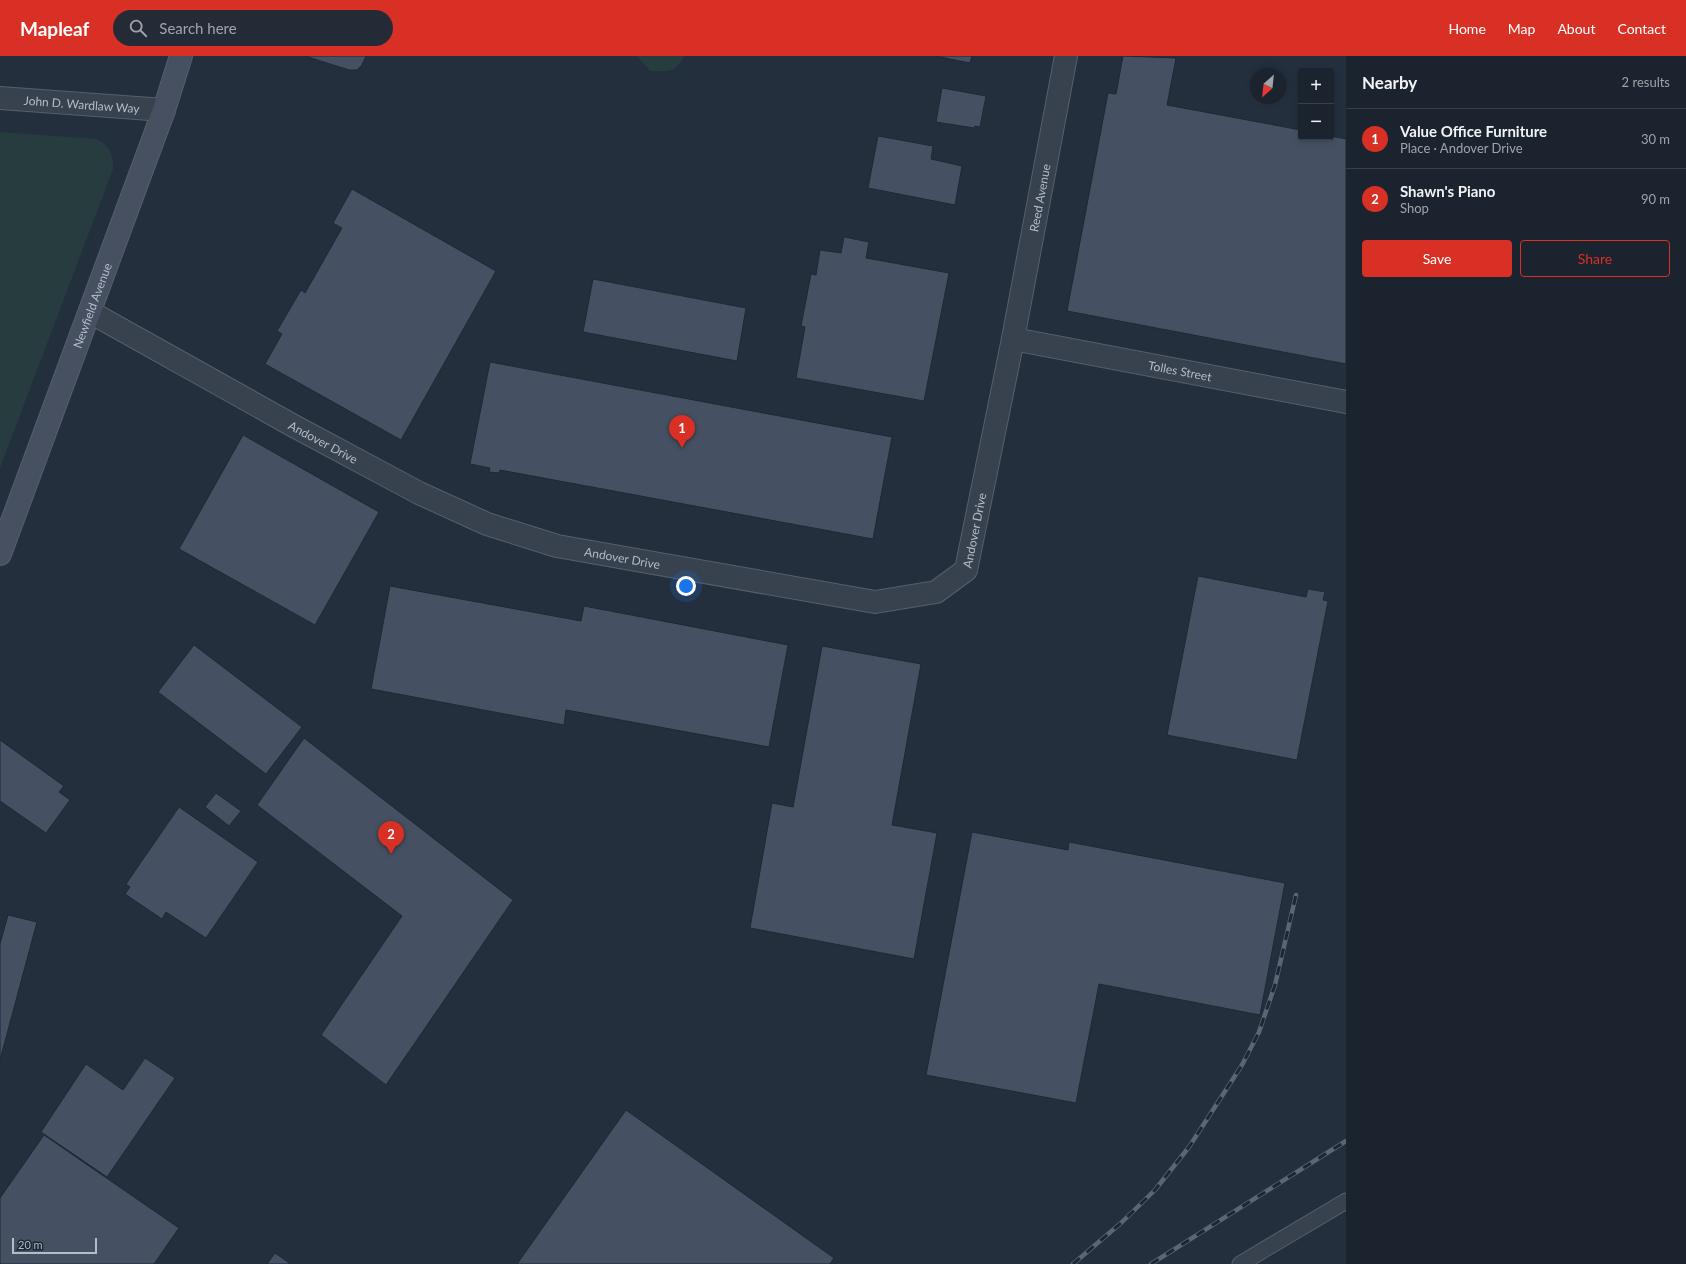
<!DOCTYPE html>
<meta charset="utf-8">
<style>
:root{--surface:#1b232e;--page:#242b36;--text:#f1f3f6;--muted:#a0a4aa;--line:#39404a;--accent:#d93025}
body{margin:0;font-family:Lato,sans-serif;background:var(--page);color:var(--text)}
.controls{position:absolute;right:12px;top:12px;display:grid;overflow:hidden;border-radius:4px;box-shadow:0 2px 6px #0003}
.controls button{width:36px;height:36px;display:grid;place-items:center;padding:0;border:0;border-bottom:1px solid var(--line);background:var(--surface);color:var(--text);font:20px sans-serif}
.compass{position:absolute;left:1250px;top:12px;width:36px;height:36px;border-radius:50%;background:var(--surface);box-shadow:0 2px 6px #0003;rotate:207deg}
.scale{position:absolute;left:12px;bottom:10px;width:85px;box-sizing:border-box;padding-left:4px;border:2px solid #b4bcc9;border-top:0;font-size:11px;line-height:14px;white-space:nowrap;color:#b4bcc9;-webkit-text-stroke:3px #1d2633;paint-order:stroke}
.you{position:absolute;left:686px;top:530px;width:14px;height:14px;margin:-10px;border:3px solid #fff;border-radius:50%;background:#1a73e8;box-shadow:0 0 0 6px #1a73e833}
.badge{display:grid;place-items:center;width:26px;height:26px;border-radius:50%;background:var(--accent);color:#fff;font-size:13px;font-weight:700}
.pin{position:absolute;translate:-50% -33px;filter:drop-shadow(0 1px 2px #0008)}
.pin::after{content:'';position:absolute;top:21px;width:14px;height:12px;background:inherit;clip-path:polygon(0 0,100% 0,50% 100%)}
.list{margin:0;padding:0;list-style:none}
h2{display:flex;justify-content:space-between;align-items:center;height:52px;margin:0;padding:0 16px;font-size:17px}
h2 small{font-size:13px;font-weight:400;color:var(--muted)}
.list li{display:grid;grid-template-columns:26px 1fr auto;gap:12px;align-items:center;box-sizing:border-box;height:60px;padding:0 16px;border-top:1px solid var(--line)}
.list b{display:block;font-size:15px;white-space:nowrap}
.list p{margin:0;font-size:13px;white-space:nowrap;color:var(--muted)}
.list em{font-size:13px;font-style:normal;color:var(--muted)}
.actions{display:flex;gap:8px;padding:12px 16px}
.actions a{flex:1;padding:9px 0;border:1px solid var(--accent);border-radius:4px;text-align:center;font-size:14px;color:var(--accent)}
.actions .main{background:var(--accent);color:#fff}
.icon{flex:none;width:22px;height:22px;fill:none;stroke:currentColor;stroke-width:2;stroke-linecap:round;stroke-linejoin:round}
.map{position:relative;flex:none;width:1346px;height:1208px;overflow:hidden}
header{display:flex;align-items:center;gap:24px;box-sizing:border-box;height:56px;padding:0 20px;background:var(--accent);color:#fff}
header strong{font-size:19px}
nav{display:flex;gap:22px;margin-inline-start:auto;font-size:14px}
.search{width:280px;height:36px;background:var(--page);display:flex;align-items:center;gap:10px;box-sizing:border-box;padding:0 14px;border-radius:22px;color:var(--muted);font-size:15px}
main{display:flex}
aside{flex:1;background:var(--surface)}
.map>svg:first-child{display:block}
.green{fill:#263c3f}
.building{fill:#455162;stroke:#1f2835}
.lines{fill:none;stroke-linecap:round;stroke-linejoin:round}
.lane-casing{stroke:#565f6c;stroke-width:17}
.street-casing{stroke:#565f6c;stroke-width:24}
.secondary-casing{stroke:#565f6c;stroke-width:24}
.lane{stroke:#38414e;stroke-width:15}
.street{stroke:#38414e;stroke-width:22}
.secondary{stroke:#465061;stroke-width:22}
.rail-casing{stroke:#5a6575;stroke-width:4.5}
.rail{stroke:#1d2633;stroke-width:3;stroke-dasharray:9;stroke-linecap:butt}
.labels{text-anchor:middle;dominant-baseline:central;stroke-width:3.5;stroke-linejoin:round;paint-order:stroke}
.street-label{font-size:12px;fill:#b4bcc9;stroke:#1d2633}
</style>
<header>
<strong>Mapleaf</strong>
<div class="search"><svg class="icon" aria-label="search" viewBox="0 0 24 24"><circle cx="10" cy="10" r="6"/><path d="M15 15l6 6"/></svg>Search here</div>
<nav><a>Home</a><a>Map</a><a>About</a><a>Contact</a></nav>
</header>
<main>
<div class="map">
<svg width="1346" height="1208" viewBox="0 0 1346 1208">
<rect width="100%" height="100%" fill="#242f3e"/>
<!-- green -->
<g class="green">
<path d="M637,0H684C675,18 668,15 650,15Z"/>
<path d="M0,76L97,83C109,89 114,100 113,113L0,412Z"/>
</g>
<!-- building -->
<g class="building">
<path d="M305,0H366L362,9L357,14H349Z"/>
<path d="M935,0H972L970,7Z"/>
<path d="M1123,0L1176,2L1167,49L1301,74V81L1331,80L1346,83V308L1067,255L1108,37L1116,38Z"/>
<path d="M942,32L986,40L980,71L975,70L974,72L936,66Z"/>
<path d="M878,80L933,90L931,103L962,110L955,149L868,132Z"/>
<path d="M352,133L496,215L401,384L265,308L282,278L277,275L301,234L305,237L342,172L333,167Z"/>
<path d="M844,181L869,186L866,202L949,217L924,345L796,322L805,271L801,270L811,218L816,219L820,194L841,197Z"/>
<path d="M593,223L746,252L737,305L583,276Z"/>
<path d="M490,306L892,381L873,483L500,414L499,417L489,416L490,412L470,408Z"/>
<path d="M243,379L379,456L315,569L179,493Z"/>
<path d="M1198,520L1306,541L1308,533L1325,536L1323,544L1328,545L1297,704L1167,679Z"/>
<path d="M390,530L581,565L584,550L788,589L769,691L566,654L564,669L371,633Z"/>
<path d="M194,589L302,671L266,718L158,636Z"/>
<path d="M822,590L921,608L892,769L937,777L914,903L750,872L772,747L793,751Z"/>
<path d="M304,682L513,844L386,1029L321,979L402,860L257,749Z"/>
<path d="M0,684L64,730L59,736L70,744L46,777L0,745Z"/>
<path d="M216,737L241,755L229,770L205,751Z"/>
<path d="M179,751L258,806L206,882L166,856L162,863L125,838L130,831L126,828Z"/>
<path d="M972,776L1068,794L1069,786L1285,827L1260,959L1099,928L1076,1047L926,1019Z"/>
<path d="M8,859L37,866L0,1004V888Z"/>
<path d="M145,1002L175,1022L107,1121L41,1076L86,1008L123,1034Z"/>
<path d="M626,1054L834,1202L830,1208H517Z"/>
<path d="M44,1079L179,1172L154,1208H0V1142Z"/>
<path d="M275,1197L291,1208H267Z"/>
</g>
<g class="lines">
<defs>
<path id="lane" d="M1240,1208L1346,1145"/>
<g id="street">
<path id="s1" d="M0,42L164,54"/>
<path id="s2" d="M90,256L292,369L419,437L487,468L557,490L875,546L936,536L966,514L1013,283L1066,0"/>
<path id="s3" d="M1013,283L1346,346"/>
</g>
<g id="secondary">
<path id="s4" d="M0,498L164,54L181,0"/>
</g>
</defs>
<!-- lane casing -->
<use href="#lane" class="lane-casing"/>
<!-- street casing -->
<use href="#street" class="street-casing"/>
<!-- secondary casing -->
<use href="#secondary" class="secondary-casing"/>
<!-- lane -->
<use href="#lane" class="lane"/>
<!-- street -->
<use href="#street" class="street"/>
<!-- secondary -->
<use href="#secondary" class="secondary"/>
<defs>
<g id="rail">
<path d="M1073,1208L1121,1167L1155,1134L1189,1091L1242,1009L1259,976L1275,929L1296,839"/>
<path d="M1151,1208L1346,1085"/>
</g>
</defs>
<!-- rail casing -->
<use href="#rail" class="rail-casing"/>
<!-- rail -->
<use href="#rail" class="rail"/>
</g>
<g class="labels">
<!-- street labels -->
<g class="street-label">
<text stroke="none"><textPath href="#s1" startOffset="82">John D. Wardlaw Way</textPath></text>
<text stroke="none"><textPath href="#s2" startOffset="1325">Reed Avenue</textPath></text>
<text stroke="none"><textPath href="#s4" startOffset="265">Newfield Avenue</textPath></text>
<text stroke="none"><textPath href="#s3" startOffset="170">Tolles Street</textPath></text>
<text stroke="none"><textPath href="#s2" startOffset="267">Andover Drive</textPath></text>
<text stroke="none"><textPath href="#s2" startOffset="986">Andover Drive</textPath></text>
<text stroke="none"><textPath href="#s2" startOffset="590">Andover Drive</textPath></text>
</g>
</g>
</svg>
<div class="controls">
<button>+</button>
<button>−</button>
</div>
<svg class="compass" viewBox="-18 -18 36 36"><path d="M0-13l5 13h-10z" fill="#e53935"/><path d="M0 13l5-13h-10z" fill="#a0a4aa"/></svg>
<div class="scale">20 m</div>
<div class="you"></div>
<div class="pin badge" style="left:682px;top:392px">1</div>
<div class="pin badge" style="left:391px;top:798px">2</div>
</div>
<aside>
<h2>Nearby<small>2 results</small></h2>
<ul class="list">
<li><span class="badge">1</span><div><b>Value Office Furniture</b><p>Place · Andover Drive</p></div><em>30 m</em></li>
<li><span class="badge">2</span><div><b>Shawn's Piano</b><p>Shop</p></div><em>90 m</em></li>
</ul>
<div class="actions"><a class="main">Save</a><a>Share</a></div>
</aside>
</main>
